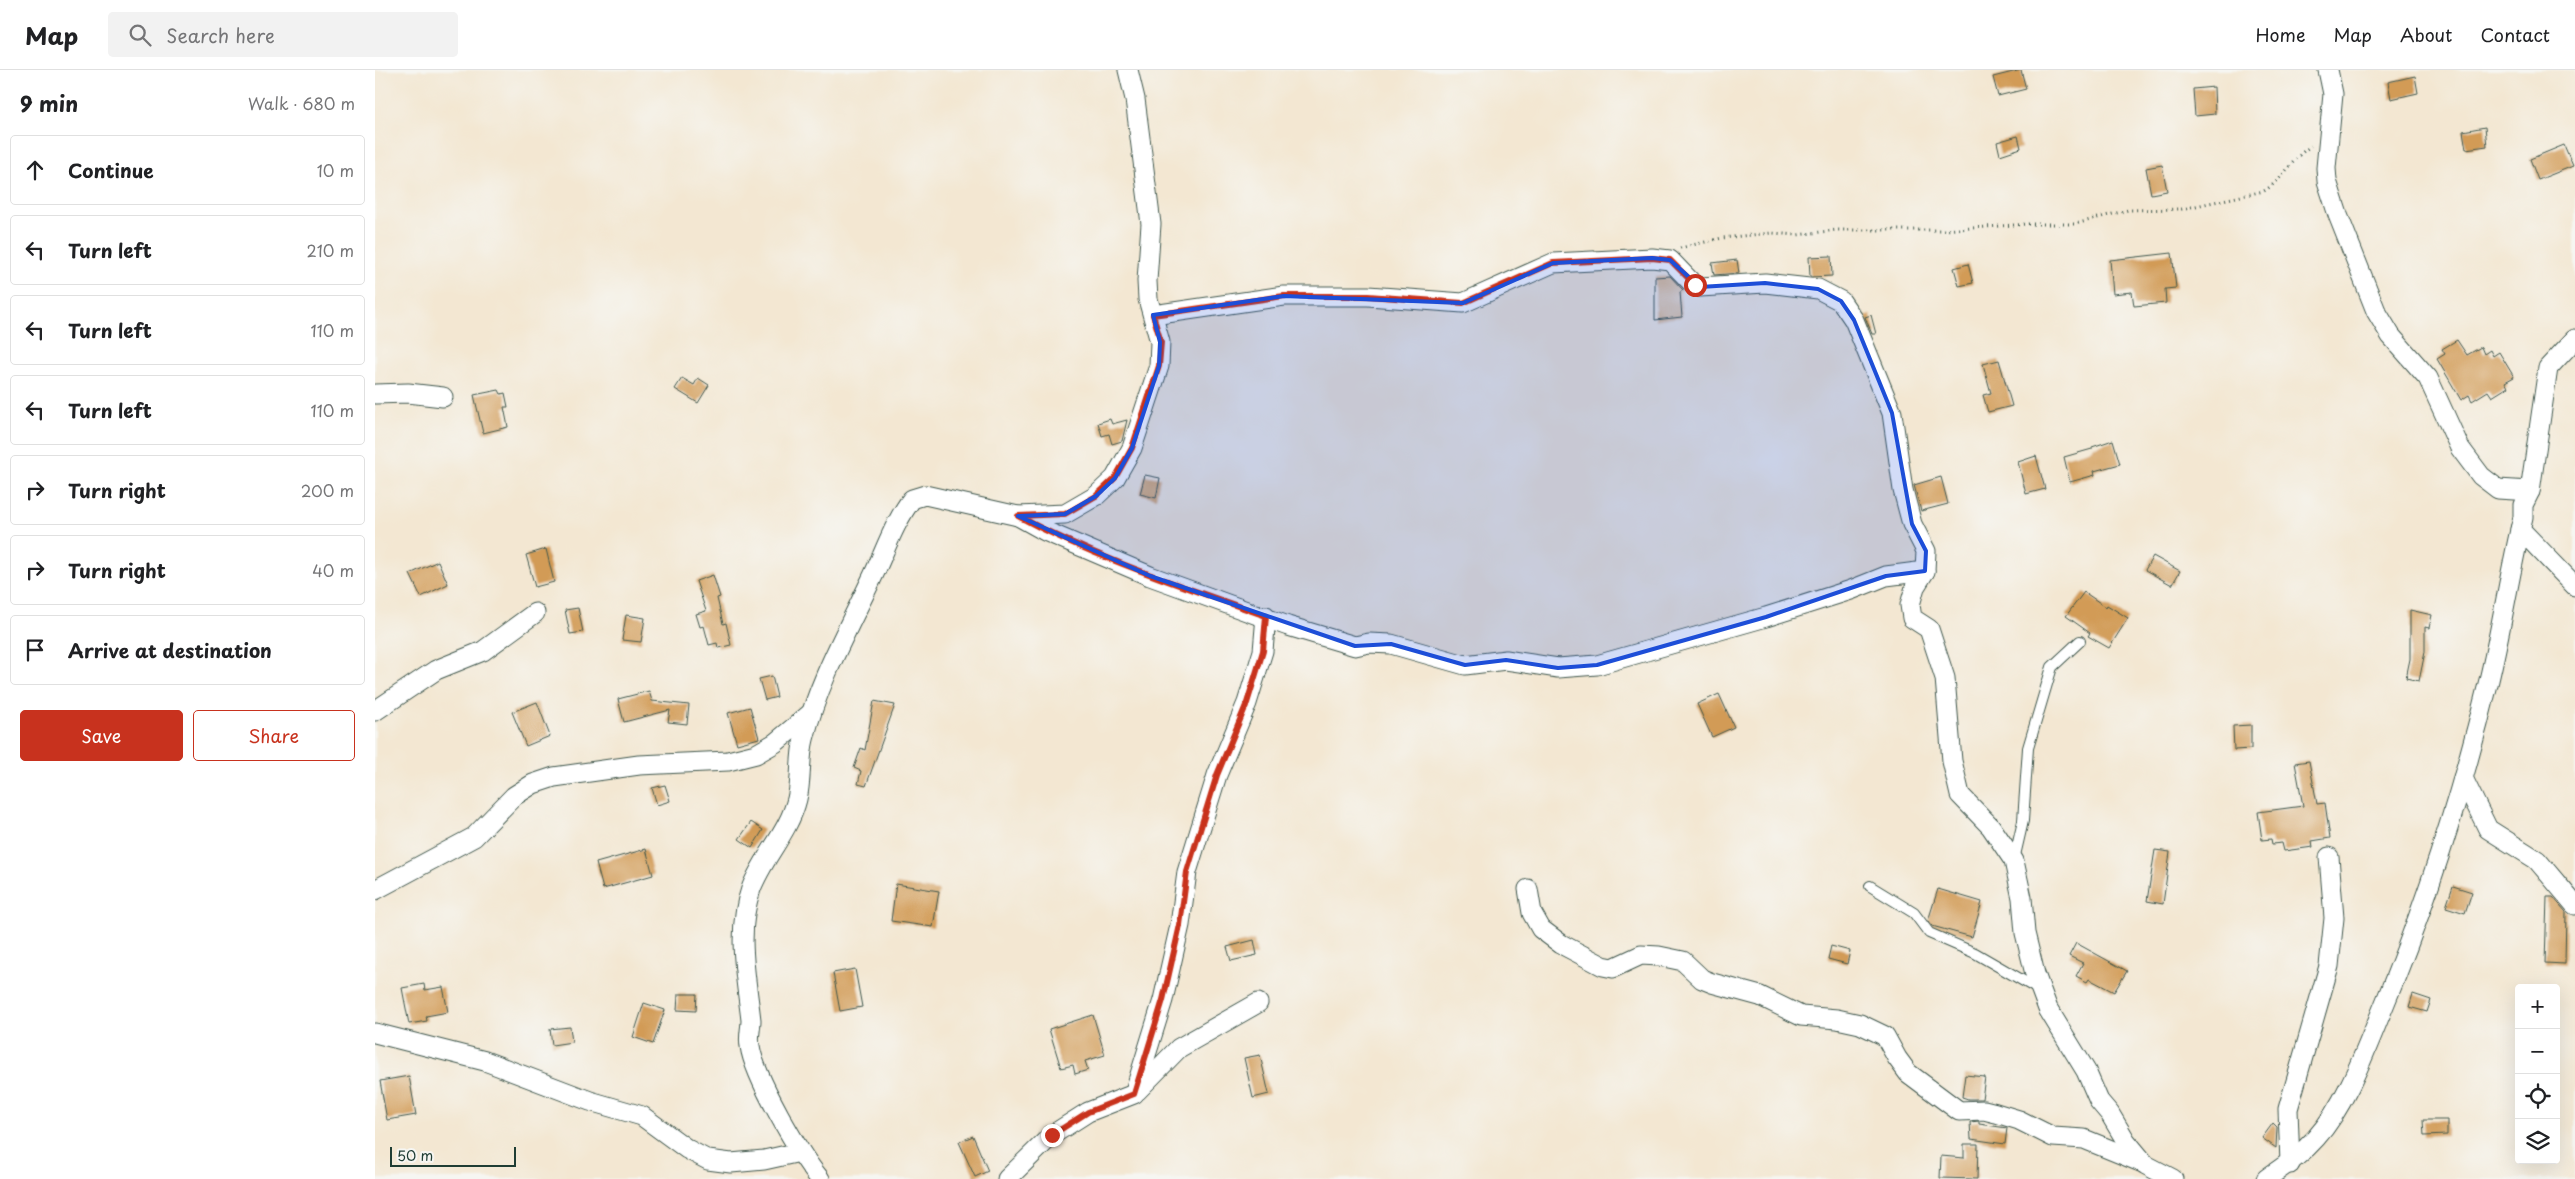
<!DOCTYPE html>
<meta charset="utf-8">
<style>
:root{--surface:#fff;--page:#f2f2f2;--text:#202124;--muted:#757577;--line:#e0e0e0;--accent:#c8321e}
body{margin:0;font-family:"Playpen Sans",sans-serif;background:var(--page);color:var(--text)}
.controls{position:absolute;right:15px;bottom:15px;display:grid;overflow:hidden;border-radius:5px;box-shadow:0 5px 20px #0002}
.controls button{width:45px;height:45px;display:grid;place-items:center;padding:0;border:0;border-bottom:1px solid var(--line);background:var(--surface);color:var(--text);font:25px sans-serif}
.scale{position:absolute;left:15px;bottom:12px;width:126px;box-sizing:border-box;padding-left:5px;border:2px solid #1f3d34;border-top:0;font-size:14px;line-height:18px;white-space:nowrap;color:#1f3d34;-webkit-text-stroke:4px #f6f6f2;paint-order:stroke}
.stop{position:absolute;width:15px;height:15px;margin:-11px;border:4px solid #c8321e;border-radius:50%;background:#fff}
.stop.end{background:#c8321e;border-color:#fff;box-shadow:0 1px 5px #0008}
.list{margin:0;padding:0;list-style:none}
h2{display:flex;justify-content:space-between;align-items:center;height:65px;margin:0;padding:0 20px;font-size:21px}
h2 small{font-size:16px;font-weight:400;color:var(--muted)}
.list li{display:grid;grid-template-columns:32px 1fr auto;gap:15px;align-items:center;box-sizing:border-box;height:70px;margin:0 10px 10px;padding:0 10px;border:1px solid var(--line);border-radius:5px}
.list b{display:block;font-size:19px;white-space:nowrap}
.list em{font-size:16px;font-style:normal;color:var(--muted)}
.actions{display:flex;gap:10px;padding:15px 20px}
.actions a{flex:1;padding:11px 0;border:1px solid var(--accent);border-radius:5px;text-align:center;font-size:18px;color:var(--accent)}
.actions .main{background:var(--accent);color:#fff}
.icon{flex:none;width:28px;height:28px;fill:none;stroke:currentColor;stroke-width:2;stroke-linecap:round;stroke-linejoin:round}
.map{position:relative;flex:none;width:2200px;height:1109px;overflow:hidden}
header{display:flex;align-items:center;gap:30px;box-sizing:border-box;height:70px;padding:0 25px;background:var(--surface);border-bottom:1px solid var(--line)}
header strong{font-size:24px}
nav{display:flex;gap:28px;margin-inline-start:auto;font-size:18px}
.search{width:350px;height:45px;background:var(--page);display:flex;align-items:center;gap:12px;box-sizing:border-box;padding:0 18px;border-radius:5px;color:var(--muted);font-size:19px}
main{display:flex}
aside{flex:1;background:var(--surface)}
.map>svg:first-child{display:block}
.building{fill:#d29b56}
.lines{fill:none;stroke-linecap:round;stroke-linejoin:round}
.service-casing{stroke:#3f564c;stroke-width:12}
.minor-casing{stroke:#3f564c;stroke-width:21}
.path{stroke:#3f564c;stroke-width:3;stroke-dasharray:1 4;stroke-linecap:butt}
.service{stroke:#fff;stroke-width:10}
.minor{stroke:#fff;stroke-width:19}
.route{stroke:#c8321e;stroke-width:6}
.marked{fill:#1d4ed8;fill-opacity:0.2;stroke:#1d4ed8;stroke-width:4;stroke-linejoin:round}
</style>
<header>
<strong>Map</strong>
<div class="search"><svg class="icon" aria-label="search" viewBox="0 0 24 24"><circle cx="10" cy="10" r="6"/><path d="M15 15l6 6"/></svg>Search here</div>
<nav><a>Home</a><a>Map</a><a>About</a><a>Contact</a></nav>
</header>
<main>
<aside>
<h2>9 min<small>Walk · 680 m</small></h2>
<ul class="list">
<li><svg class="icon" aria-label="ahead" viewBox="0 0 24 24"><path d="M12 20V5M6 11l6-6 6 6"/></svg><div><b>Continue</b></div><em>10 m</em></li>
<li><svg class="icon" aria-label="left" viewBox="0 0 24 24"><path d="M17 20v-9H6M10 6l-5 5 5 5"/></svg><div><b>Turn left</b></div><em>210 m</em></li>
<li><svg class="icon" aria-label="left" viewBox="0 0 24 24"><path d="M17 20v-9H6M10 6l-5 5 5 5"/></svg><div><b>Turn left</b></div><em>110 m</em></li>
<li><svg class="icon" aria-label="left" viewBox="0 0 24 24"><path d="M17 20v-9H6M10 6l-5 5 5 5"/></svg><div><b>Turn left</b></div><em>110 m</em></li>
<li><svg class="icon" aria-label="right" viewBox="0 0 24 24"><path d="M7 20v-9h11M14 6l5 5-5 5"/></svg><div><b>Turn right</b></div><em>200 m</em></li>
<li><svg class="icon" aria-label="right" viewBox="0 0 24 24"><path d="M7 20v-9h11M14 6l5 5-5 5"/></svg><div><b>Turn right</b></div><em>40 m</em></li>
<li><svg class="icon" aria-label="arrive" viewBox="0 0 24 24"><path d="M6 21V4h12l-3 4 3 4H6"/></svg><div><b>Arrive at destination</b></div></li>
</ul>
<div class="actions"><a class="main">Save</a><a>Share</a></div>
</aside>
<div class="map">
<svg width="2200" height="1109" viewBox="0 0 2200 1109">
<rect width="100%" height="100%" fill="#f6f6f2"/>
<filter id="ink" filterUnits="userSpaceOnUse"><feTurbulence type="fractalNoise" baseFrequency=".02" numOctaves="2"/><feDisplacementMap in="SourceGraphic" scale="10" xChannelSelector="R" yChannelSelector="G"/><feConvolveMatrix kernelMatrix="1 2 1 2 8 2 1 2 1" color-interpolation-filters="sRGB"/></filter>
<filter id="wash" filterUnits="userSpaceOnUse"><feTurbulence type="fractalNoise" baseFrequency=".0096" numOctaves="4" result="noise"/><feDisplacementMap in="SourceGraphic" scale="20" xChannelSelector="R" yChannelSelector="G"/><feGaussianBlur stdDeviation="1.12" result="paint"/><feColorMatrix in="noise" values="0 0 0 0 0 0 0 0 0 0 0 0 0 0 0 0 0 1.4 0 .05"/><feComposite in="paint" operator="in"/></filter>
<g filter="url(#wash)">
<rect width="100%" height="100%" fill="#f3e7d2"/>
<g id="blocks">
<!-- building -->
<g class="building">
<path d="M1646,0L1651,19L1623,26L1618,7Z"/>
<path d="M2040,6L2043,23L2016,29L2013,12Z"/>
<path d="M1839,17L1840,44L1820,46L1818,19Z"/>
<path d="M2110,57L2112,76L2091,79L2088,61Z"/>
<path d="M1643,66L1646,78L1625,85L1622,72Z"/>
<path d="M2189,75L2198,96L2163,110L2155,89Z"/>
<path d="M1787,95L1792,121L1776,124L1771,98Z"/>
<path d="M1797,183L1801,218L1790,219L1791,233L1759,236L1757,222L1738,224L1735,190Z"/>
<path d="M1456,186L1457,206L1435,207L1434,187Z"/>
<path d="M1362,190L1364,203L1339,205L1337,193Z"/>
<path d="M1593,194L1598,213L1584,216L1579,198Z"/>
<path d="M1295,206L1308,220L1305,222L1307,247L1280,250V207Z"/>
<path d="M1496,245L1501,264H1497L1490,247Z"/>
<path d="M2082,270L2092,285L2106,277L2109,284L2115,280L2118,286L2124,282L2139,307L2130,312L2133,317L2117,327L2113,321L2097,331L2094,325L2086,330L2062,289L2070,284L2067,279Z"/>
<path d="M1624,290L1637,336L1613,342L1608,325L1616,323L1608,294Z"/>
<path d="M307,308L319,315L323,308L334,315L323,333L300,319Z"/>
<path d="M124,320L126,324L130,323L133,337H129L133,357L108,363L99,325Z"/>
<path d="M735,349L737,354L752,350L747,371L737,374L734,364L727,366L723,353Z"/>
<path d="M1738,370L1745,394L1719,401L1720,405L1695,412L1689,387L1717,379V377Z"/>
<path d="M1661,386L1670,419L1651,424L1643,392Z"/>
<path d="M770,405L785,408L781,428L765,424Z"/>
<path d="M1566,407L1573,434L1546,441L1539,415Z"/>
<path d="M171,479L179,512L160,517L151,485Z"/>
<path d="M1778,486L1805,501L1797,515L1770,500Z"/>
<path d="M63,491L73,514L46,527L35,504Z"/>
<path d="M338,505L345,527L342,528L348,554L351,553L356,575L343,578L342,573L334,575L329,556L325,557L321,544L331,541L321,511Z"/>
<path d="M1709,522L1731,537L1732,535L1753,548L1734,578L1713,566L1715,563L1691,546Z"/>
<path d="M203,538L208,562L195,564L190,540Z"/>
<path d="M2035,540L2057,545L2054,558L2050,557V582L2044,611L2031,608L2035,589Z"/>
<path d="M251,545L270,548L266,572L247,570Z"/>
<path d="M397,606L402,627L390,630L384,609Z"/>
<path d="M274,621L277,631L314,635L312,654L293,652L295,640L249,652L243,629Z"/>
<path d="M1344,624L1359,657L1337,667L1322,634Z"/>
<path d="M499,631L520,635L491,716L483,714L486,701L479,698L486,678L490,680Z"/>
<path d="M162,632L175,666L151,676L137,642Z"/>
<path d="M375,637L384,668L362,674L353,643Z"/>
<path d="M1876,655V679L1859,680L1858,656Z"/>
<path d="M1934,691L1942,734L1950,733L1955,768L1937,771L1938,777L1909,781L1907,773L1897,774L1896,769L1887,770L1883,742L1928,736L1920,693Z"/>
<path d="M290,715L295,731L282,735L277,718Z"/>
<path d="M376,752L388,760L377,778L364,769Z"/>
<path d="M271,779L278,805L228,819L221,793Z"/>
<path d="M1780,780L1795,782L1788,834L1772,831Z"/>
<path d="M521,814L564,821L558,857L516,851Z"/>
<path d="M2078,816L2097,822L2090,843L2071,837Z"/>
<path d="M1563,819L1607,832L1597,867L1557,856L1553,851Z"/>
<path d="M2172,827H2178L2191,842L2190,894L2170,893Z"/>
<path d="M879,870L882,885L856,891L852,877Z"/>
<path d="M1701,873L1752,901L1739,922L1714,909L1712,912L1701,906L1708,893L1694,886Z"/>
<path d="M1456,876L1475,881L1472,894L1453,889Z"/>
<path d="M480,899L487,937L465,941L458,903Z"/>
<path d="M49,914L50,920L68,917L73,942L51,946L52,951L34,954L27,918Z"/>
<path d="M303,924H322L321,941L302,940Z"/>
<path d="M2038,924L2056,930L2052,942L2034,937Z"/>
<path d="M269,933L290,940L278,974L258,967Z"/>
<path d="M718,945L730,985L710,991L713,1000L700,1004L698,995L686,998L674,959Z"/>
<path d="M195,957L197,972L177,975L175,959Z"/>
<path d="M885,985L894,1024L878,1028L869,988Z"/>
<path d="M1590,1005L1610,1007L1607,1029H1593L1587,1027Z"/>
<path d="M34,1006L41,1045L12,1050L5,1011Z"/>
<path d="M2048,1050H2072V1065L2049,1066Z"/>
<path d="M1604,1051V1054L1632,1058L1630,1074L1596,1069L1595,1052Z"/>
<path d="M1898,1053L1902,1057L1901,1078L1887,1068Z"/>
<path d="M598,1066L613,1101L600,1107L584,1072Z"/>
<path d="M1589,1074H1603L1602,1109L1565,1108L1566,1086L1589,1088Z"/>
</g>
</g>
</g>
<g filter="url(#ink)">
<use href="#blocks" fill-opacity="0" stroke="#3f564c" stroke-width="1"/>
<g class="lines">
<defs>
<g id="service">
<path d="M1639,790L1648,751L1653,678L1677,597L1705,571"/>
<path d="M1495,816L1539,843L1554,863L1600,883L1666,921"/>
</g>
<g id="minor">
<path d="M1953,0L1958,24L1951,98L1952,111L1963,145L2001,241L2016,266L2053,308L2085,378L2106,406L2123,419L2155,421"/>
<path d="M778,245L909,226H993L1088,233L1178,193L1277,188L1295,190L1319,215L1325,217L1390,213L1443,219L1466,231L1479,250L1517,343L1528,420L1537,454L1551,481L1550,501L1540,517L1535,535L1537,548L1554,559L1570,608L1577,691L1585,725L1616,757L1639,791L1647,828L1650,863L1660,904L1673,939L1711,1001L1724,1031L1735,1044L1751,1071L1771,1095L1798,1109"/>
<path d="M0,324L33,323L68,327"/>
<path d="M643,446L670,461L775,506L913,556L980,576L994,573L1016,574L1090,595L1131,590L1183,598L1222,595L1391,547L1476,520L1511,506L1550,501"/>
<path d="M2145,459L2200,516"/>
<path d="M0,641L61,600L108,581L160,543"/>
<path d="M2088,708L2113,759L2162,790L2200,835"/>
<path d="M1153,819L1157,843L1166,859L1186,874L1228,896L1238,898L1266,885L1284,886L1308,891L1327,909L1337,913L1385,926L1426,946L1462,949L1485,954L1510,966L1522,988L1533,1003L1584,1041L1609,1040L1621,1043L1644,1050L1678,1067L1709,1069L1768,1093"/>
<path d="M0,820L99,767L139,726L158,714L179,707L264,695L353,691L381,684L400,673L436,643"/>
<path d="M0,963L110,991L215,1031L267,1046L312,1079L333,1090L356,1093L389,1090L425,1082"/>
<path d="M762,1021L804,978L883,933"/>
<path d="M1915,1094L1913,1039L1954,896L1959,848L1954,787"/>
<path d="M445,1109C425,1085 379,1006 375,976C373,968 376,958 376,950C371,906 361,862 376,819C388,787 414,762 422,729C427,709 424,688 429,669C443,612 473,559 498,506C510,481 520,451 537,429L550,425L643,446L690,444L721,426L740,408L757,378L784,296L785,272L773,229L772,211L776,154L760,29L753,0"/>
<path d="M632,1109L677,1065L713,1042L759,1024L788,930L805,855L812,802L842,705L872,633L888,581L891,546"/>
<path d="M1891,1109C1909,1096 1926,1085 1941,1068C1971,1035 1991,979 2008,938C2052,832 2087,722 2114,610C2127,556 2135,501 2148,447V435L2155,421L2173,298L2200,269"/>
</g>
</defs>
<!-- service casing -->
<use href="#service" class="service-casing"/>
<!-- minor casing -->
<use href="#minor" class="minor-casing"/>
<!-- path -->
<path class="path" d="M1305,178L1347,168L1397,163L1422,165L1462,160H1569L1653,154H1700L1753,140L1807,139L1889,121C1909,109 1917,88 1936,76"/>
<!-- service -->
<use href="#service" class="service"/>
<!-- minor -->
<use href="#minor" class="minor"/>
</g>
</g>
<g class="lines" filter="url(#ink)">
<!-- route -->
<path class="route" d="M677,1065L713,1042L759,1024L788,930L805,855L812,802L842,705L872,633L888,581L891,546C807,516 722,489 643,446L690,444L721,426L740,408L757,378L784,296L786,272L778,245L909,226H993L1088,233L1178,193L1277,188L1295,190L1320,215"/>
</g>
<!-- marked area -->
<path class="marked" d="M1277,188L1295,190L1325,217L1390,213L1443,219L1466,231L1479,250L1517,343L1537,454L1551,481L1550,501L1511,506L1391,547L1222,595L1183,598L1131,590L1090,595L1016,574L980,576L775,506L643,446L690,444L721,426L740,408L757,378L784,296L785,272L778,245L909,226L1088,233L1178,193Z"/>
</svg>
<div class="controls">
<button>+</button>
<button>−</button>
<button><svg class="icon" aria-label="locate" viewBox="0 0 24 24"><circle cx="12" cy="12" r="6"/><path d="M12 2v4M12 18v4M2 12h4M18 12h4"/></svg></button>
<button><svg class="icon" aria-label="layers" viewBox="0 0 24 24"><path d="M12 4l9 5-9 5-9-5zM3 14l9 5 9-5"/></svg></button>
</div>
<div class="scale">50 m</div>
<div class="stop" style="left:1320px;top:215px"></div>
<div class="stop end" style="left:677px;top:1065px"></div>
</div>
</main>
